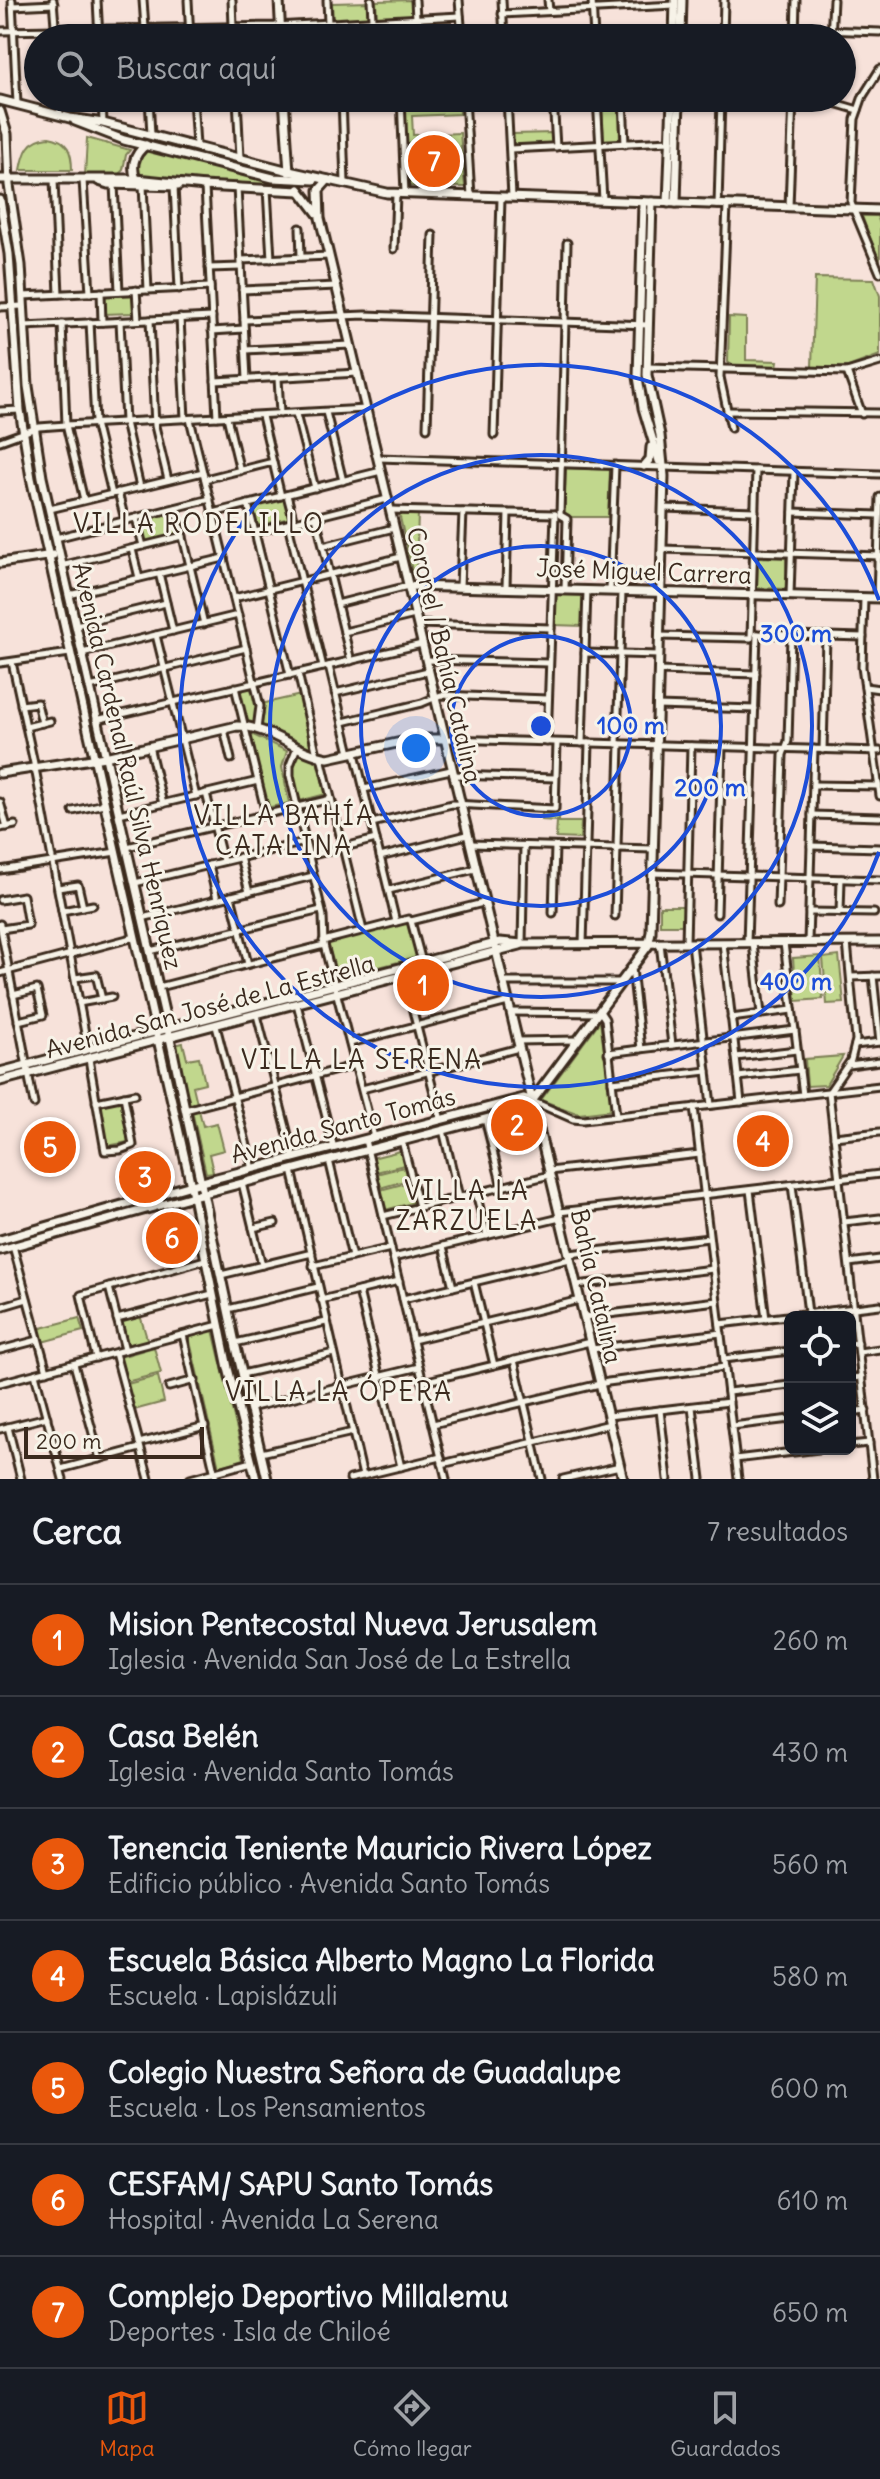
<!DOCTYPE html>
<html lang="es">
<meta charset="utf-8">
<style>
:root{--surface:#171b24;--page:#20242c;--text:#f1f3f6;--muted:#9ea1a6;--line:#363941;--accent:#ea580c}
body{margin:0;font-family:Delius,sans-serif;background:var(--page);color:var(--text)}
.controls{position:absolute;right:24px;bottom:24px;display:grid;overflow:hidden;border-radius:12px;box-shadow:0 2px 6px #0004}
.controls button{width:72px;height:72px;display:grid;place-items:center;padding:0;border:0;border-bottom:2px solid var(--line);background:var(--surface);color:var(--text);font:40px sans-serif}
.scale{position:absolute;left:24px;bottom:20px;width:180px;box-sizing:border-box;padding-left:8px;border:4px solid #3b2a1e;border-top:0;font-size:22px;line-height:28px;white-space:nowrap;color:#3b2a1e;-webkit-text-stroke:6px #f7f3e8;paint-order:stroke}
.you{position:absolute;left:416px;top:748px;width:28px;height:28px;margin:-20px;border:6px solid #fff;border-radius:50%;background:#1a73e8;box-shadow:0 0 0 12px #1a73e833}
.badge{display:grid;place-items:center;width:52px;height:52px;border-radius:50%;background:var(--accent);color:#fff;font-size:26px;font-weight:700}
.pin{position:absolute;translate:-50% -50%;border:4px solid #fff;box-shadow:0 2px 8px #0006}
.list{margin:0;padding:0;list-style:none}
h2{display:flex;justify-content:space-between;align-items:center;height:104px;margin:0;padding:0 32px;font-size:34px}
h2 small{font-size:26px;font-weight:400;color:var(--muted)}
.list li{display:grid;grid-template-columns:52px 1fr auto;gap:24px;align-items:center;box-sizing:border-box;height:112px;padding:0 32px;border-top:2px solid var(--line)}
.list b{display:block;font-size:30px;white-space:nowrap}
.list p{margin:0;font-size:26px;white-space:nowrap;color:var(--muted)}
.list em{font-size:26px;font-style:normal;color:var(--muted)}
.icon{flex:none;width:44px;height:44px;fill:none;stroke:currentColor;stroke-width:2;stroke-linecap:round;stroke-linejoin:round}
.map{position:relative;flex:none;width:880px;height:1479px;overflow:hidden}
.search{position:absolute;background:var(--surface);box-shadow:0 2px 6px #0004;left:24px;right:24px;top:24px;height:88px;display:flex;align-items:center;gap:20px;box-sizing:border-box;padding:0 28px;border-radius:44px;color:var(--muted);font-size:30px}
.sheet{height:888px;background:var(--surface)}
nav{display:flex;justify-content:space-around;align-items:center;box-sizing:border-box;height:112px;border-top:2px solid var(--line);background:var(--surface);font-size:22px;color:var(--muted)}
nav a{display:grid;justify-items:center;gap:4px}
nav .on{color:var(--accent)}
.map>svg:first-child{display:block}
.green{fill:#c1d78d;stroke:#7e8056;stroke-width:2}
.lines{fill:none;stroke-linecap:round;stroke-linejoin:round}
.highway-tunnel{stroke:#d1bdb4;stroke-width:9;stroke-dasharray:9 4.5;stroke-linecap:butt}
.street-casing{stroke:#3b2a1e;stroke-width:11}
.secondary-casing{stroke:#3b2a1e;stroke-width:13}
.street{stroke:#f7f3e8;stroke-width:5}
.secondary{stroke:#f7f3e8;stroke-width:7}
.ring{fill:none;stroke:#1d4ed8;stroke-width:4}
.labels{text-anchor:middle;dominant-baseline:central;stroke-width:6;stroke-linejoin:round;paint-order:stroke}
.street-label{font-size:24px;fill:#3b2a1e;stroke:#f7f3e8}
.neighbourhood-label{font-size:26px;letter-spacing:2px;fill:#3b2a1e;stroke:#f7f3e8}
.centre{fill:#1d4ed8;stroke:#f7f3e8;stroke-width:4}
.ring-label{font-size:24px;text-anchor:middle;font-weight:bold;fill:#1d4ed8;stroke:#f7f3e8;stroke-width:6;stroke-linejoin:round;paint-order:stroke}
</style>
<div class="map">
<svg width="880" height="1479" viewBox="0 0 880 1479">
<rect width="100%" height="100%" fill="#f7e2da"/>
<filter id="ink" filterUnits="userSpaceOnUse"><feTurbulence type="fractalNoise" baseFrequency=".0125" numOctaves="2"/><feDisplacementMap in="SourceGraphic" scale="16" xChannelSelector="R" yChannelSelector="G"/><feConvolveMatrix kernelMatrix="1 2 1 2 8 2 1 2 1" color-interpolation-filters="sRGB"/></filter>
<g filter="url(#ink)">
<!-- green -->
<g class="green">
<path d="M413,0V16L377,18L376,1Z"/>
<path d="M369,2V18L333,20L332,3Z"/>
<path d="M403,98H459L460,114L412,116L413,135L460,133L465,187L407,186Z"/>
<path d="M619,103L620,141H604L602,104Z"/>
<path d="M552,133V145L513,146V134Z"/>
<path d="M49,137C68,140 72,152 72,170H21C24,152 28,139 49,137Z"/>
<path d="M87,138L130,150L126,155L123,170L115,178L85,176Z"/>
<path d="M148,151L289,186L139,178L137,163L141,153Z"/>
<path d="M862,216H877L880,224V265Z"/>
<path d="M815,278L874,279L880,296V355L848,367H812Z"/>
<path d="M133,295V313L104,314L103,296Z"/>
<path d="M729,317L746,318V360L778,361L777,367L731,365L728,362Z"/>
<path d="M566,468L610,470L608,517H570L564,512Z"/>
<path d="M285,497L290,518L256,526L251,506Z"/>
<path d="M173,512L179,534L146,543L140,521Z"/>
<path d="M399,513H418L416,576L413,575Z"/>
<path d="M758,557L786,558L787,589L757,588Z"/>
<path d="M556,594L584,595L583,626L554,625Z"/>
<path d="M251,686C255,698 263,713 253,723H246L238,690L239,687Z"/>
<path d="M301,695L312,749L261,726L264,714L261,704Z"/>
<path d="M249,733L287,751L282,767L289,803L266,808Z"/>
<path d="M300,754L317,760L326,794L299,801L292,770Z"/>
<path d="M542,810L553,811L554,814L559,815V822H581L580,839L556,838L557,821L542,820Z"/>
<rect x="660" y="906" width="24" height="19"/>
<path d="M407,922L418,957L336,978L328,943Z"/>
<path d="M820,956L823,999L796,1001L793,958Z"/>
<path d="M839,956L844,1003L827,1004L823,958Z"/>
<path d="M600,1021L612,1110L579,1114L541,1100Z"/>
<path d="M183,1043L187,1059L199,1057L205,1083L193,1086L197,1103L188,1105L174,1045Z"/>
<path d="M843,1056L826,1085L807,1086L805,1059Z"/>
<path d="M121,1100L128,1142L107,1146L99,1104Z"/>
<path d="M199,1110L203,1126L217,1123L224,1150L209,1154L213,1172L206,1173L192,1111Z"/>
<path d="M400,1151L404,1165L376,1172L372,1158Z"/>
<path d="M404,1167L408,1180L380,1188L376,1174Z"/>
<path d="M410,1182L415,1202L385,1210L380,1190Z"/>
<path d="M140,1315L148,1342L128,1348L121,1320Z"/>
<path d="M79,1318L83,1331L42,1342L38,1329Z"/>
<path d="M213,1330L244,1459L219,1467L189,1337Z"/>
<path d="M154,1347L161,1373L126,1382L120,1357Z"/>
<path d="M158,1376L164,1402L134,1410L127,1384Z"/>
</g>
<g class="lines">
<!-- highway-tunnel -->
<path class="highway-tunnel" d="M0,157L8,183"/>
<defs>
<g id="street">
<path d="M12,0L17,104"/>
<path d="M53,0L56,38"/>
<path d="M97,0L99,38"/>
<path d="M143,0L145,28"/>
<path d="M188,0L190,38"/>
<path d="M232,0L233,27"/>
<path d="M327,0L328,23"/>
<path d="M371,0L373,38"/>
<path d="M415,0L416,18"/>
<path d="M459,0L462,38"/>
<path d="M502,0L504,38"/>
<path d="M548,0L549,11"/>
<path d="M592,0L594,38"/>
<path d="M12,6L54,4"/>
<path d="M502,14L675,5"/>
<path d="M795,29L880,32"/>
<path d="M0,31L275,26L460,16"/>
<path d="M723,38L724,0"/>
<path d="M795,38L796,0"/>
<path d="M831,38L833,0"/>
<path d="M880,69L863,96L855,119L851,203L880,273"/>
<path d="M59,98L60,115"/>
<path d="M102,98L103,123"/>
<path d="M149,98L151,135"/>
<path d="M193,98L196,146"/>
<path d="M237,98L240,158"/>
<path d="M342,98L345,183"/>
<path d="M401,98L405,193"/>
<path d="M465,98L471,196"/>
<path d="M507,98L512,197"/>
<path d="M553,98L556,147"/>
<path d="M597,98L603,200"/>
<path d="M623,98L625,144"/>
<path d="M829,98L831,102L858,110"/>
<path d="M597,99L616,98"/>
<path d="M510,149L670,141"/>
<path d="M54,180L59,294"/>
<path d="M83,180L90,293"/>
<path d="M114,184L119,291"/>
<path d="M143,185L148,290"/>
<path d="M174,186L179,289"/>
<path d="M205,187L217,417"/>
<path d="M237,187L247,379"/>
<path d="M267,189L271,259"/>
<path d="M718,205L721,98"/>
<path d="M727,205L720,377L731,428"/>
<path d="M789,207L793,98"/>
<path d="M300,228L301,257"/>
<path d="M394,249L396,194"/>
<path d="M241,260L329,256"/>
<path d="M209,268L241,267"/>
<path d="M136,290L138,320"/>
<path d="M242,290L337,286"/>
<path d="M101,292L102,322"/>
<path d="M23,296L210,287"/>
<path d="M0,307L23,306"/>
<path d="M180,318L185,419"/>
<path d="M150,320L155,426L168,480"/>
<path d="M244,320L365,315L648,325"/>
<path d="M120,321L125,422L140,487"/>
<path d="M90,322L95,423L112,494"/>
<path d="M62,324L66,425L84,500"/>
<path d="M24,326L212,317"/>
<path d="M212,331L244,329"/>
<path d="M245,350L351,345"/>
<path d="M647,367L847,372L880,362"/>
<path d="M847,372L862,414"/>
<path d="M278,378L280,414"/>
<path d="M215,381L358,373"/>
<path d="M0,411L20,410"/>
<path d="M727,411L880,413"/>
<path d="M326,412L343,481"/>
<path d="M296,414L315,488"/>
<path d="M262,416L281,496"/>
<path d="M227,417L240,471"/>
<path d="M190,419L260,706L257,729"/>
<path d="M427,428L433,235"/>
<path d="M494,435L501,198"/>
<path d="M0,441L39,427L66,425L366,409"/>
<path d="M378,458L880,474"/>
<path d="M205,479L273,462"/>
<path d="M118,492L125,520"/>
<path d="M287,495L294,522"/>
<path d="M248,504L290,675"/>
<path d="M176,508L204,624"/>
<path d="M663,508L755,511"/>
<path d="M50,509L203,472"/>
<path d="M390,510L555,514"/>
<path d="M793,512L879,515"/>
<path d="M213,513L381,471"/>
<path d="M316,517L351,661"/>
<path d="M136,518L143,546"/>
<path d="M288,524L323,667"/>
<path d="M255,532L387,499"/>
<path d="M56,538L210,499"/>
<path d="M323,546L394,528"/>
<path d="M132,549L139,578"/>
<path d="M662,549L880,556"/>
<path d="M61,566L183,536"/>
<path d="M159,573L173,631"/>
<path d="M460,586L463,512"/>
<path d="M506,587L508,513"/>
<path d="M565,589L567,519L560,515L567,243"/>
<path d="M610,590L615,465"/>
<path d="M69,595L224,558"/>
<path d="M790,596L794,471"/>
<path d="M234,598L401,557"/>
<path d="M864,598L862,667L880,796"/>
<path d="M877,598L880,497"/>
<path d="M337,604L408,586"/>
<path d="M418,624L551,628"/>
<path d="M76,625L166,603"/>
<path d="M344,632L415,615"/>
<path d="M756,634L863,637"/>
<path d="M156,635L196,796"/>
<path d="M659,636L750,638"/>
<path d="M751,638L756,470"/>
<path d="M82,653L238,615"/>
<path d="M585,653L659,655"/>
<path d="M426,660L549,663"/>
<path d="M12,662L35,768L88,1049"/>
<path d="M0,663L70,653"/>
<path d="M329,666L350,753"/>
<path d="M658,671L756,674"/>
<path d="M298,673L317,755"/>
<path d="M90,687L246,648"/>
<path d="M235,687L266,814"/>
<path d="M865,687L880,689"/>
<path d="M335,693L428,671"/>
<path d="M21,705L37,703L42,723"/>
<path d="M657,706L755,709"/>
<path d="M96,720L422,644"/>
<path d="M343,722L422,703L441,695L548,699"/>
<path d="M26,727L50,721"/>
<path d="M224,729L231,759"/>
<path d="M445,739L880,751"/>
<path d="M547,742L555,514"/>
<path d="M582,743L587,591"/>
<path d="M617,744L622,592"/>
<path d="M149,746L163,804"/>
<path d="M297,747L290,765V776L323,916L324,945L374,1137"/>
<path d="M823,750L826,636"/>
<path d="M355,753L396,922"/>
<path d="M321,757L363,930"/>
<path d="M453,775L555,778"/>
<path d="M813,785L879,786"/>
<path d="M364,789L451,770"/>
<path d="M206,793L223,861"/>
<path d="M0,802L7,827"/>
<path d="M73,811L104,804"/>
<path d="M119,814L258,781"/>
<path d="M812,815L880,817"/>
<path d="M372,823L452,804L555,809L557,743"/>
<path d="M0,828L15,825"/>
<path d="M470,844L653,849"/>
<path d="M811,846L880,848"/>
<path d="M127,847L331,799"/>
<path d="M309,856L376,839"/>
<path d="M240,857L249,892"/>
<path d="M380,857L467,835"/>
<path d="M209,865L217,899"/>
<path d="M0,870L116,852"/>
<path d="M652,873L880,880"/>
<path d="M135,883L305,842"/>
<path d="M58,888L78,885L83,907"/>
<path d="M389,890L475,869"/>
<path d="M231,896L248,964"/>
<path d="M0,900L23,896L28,925L1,929"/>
<path d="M778,906L783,755L788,741L791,635"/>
<path d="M62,911L93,905"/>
<path d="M809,912L874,913"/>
<path d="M553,913L555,847"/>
<path d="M840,913L841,879"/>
<path d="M717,914L722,747"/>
<path d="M615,916L620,744"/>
<path d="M142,918L313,876"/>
<path d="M411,921L483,903"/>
<path d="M0,924L34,1104"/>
<path d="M323,941L408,919L411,921L422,962"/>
<path d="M808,942L814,749"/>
<path d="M847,942L856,1040L851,1060L829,1092L873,1479"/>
<path d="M660,943L672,1045"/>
<path d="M686,943L691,746"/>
<path d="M692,943L711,1105"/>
<path d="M723,943L741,1102"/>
<path d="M747,943L757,634"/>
<path d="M753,943L761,1014"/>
<path d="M784,943L803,1095"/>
<path d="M522,944L524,846"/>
<path d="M583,944L589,743"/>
<path d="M150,951L321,910"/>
<path d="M632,968L641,1049"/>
<path d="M0,973L135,937"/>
<path d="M404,976L441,1120"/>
<path d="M873,976L880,1042"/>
<path d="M851,977L880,976"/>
<path d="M75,978L96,975L102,999"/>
<path d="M503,982H620"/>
<path d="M159,987L324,945"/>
<path d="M13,995L37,989L43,1015L18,1021"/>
<path d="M79,1003L112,997"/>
<path d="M297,1004L334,1148"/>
<path d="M510,1012L601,1013L605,1019L616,1116"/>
<path d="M257,1015L294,1158"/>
<path d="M731,1018L792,1010"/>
<path d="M216,1026L253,1169"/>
<path d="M517,1041L577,1040"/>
<path d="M350,1043L508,1002"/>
<path d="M855,1045L880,1042"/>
<path d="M608,1053L795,1030"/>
<path d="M736,1057L797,1050"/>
<path d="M89,1059L105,1151L120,1150L133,1145L124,1096"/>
<path d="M849,1065L880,1061"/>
<path d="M738,1077L800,1070"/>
<path d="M612,1082L707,1071"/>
<path d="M362,1089L519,1048"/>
<path d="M532,1101L573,1119L583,1120L880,1086"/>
<path d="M96,1102L135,1094"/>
<path d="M694,1107L738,1479"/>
<path d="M185,1110L356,1065"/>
<path d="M485,1119L502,1187"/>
<path d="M443,1130L459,1197"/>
<path d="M834,1137L880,1132"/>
<path d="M365,1140L446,1479"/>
<path d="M402,1141L419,1207"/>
<path d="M329,1160L352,1257"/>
<path d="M292,1170L363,1476"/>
<path d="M549,1171L700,1154"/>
<path d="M242,1183L262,1265"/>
<path d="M792,1185L808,1313"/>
<path d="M750,1190L766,1319"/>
<path d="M476,1193L487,1236"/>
<path d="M559,1212L880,1174"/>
<path d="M383,1216L550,1175"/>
<path d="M844,1222L880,1218"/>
<path d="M253,1228L275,1223"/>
<path d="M13,1246L47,1371"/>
<path d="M443,1246L453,1287"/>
<path d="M569,1254L709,1238"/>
<path d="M393,1258L560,1218"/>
<path d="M849,1263L880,1259"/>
<path d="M313,1266L391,1248"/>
<path d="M221,1275L312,1253"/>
<path d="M474,1282L494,1365"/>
<path d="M576,1285L713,1269"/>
<path d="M109,1287L125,1350"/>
<path d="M359,1291L401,1467"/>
<path d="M403,1299L570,1259"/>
<path d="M321,1300L399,1281"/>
<path d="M0,1307L27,1299"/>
<path d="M228,1309L318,1287"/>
<path d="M584,1317L717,1301"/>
<path d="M117,1319L212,1294"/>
<path d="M720,1324L880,1305"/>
<path d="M183,1335L216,1479"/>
<path d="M413,1340L580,1300"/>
<path d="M235,1343L326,1322"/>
<path d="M850,1344L858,1343"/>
<path d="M592,1349L721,1333"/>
<path d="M0,1350L38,1340"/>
<path d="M859,1352L880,1349"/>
<path d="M115,1353L149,1479"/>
<path d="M96,1358L81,1295L205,1260"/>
<path d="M724,1359L790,1351"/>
<path d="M514,1360L542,1479"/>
<path d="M74,1364L100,1459"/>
<path d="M35,1374L63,1479"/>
<path d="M242,1374L334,1353"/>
<path d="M850,1378L862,1377"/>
<path d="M423,1382L590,1342"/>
<path d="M0,1383L219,1325"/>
<path d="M169,1387L195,1380"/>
<path d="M728,1392L790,1385"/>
<path d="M692,1407L701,1479"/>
<path d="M250,1408L419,1367"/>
<path d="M660,1410L668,1479"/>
<path d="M850,1412L866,1410"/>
<path d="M608,1416L729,1402"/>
<path d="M433,1424L608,1382L725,1367"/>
<path d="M732,1426L790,1419"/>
<path d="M8,1427L21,1479"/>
<path d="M0,1429L47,1417"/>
<path d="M139,1443L205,1426"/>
<path d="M850,1445L869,1443"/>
<path d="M261,1453L353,1432"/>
<path d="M735,1459L819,1449"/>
<path d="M442,1464L610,1424"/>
<path d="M61,1469L140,1448"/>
<path d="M190,1479L252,1462"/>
<path d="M350,1479L441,1457"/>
<path d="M563,1479L620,1466"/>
</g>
<g id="secondary">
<path d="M279,0L281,38"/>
<path d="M674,38L675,0"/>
<path d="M681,38L682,0"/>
<path d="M284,98L289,172"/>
<path d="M0,100L70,118L103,123L289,171L387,193L880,210"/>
<path d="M0,111L7,134L9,185L21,265L28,386L42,477L170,1038L235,1343L267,1479"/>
<path d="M75,121L124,140L273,178L314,180"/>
<path d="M0,179H136L205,186"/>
<path d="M328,180L319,190L320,218L623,1479"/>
<path d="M99,181L108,184L178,186"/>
<path d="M138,183C130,168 133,155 146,145"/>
<path d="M202,186L300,191"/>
<path d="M299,189L318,214"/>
<path d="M0,200L9,254L20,410L31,478L188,1172L228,1368L256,1479"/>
<path d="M643,202L638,377L643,408L659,461"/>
<path d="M668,203L672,98"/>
<path d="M676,203L679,98"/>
<path d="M644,466L650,459L651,447"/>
<path d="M0,563L53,555"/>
<path d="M408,586L880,598"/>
<path d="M0,773L105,757L237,726C270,726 296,753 328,758L415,739H444"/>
<path d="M0,1072L500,942L522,944L880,942"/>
<path d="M0,1081L520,945"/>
<path d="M0,1240L209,1180L524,1098L532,1101"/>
<path d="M0,1250L193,1196L527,1108L648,946L651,932L664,476L660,435L647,375L652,202"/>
</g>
</defs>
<!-- street casing -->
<use href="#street" class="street-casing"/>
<!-- secondary casing -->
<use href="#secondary" class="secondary-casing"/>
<!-- street -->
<use href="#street" class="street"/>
<!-- secondary -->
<use href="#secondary" class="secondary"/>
</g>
</g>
<!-- distance rings -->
<g class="ring">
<circle cx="541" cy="726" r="90"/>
<circle cx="541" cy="726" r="180"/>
<circle cx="541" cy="726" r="271"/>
<path d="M879 852A361 361 0 1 1 879 600"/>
</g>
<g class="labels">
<!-- street labels -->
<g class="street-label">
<text transform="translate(644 571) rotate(2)">José Miguel Carrera</text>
<text transform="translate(445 655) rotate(77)">Coronel / Bahía Catalina</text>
<text transform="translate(128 766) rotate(77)">Avenida Cardenal Raúl Silva Henríquez</text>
<text transform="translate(210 1006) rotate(-15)">Avenida San José de La Estrella</text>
<text transform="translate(343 1125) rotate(-15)">Avenida Santo Tomás</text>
<text transform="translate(597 1286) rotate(77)">Bahía Catalina</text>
</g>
<!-- neighbourhood labels -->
<g class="neighbourhood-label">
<text x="199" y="523">VILLA RODELILLO</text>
<text x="284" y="815">VILLA BAHÍA<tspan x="284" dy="30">CATALINA</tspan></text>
<text x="362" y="1059">VILLA LA SERENA</text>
<text x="467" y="1190">VILLA LA<tspan x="467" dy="30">ZARZUELA</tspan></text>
<text x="339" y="1391">VILLA LA ÓPERA</text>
</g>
</g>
<circle cx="541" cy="726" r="12" class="centre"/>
<g class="ring-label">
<text x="796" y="642">300 m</text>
<text x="631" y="734">100 m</text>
<text x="710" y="796">200 m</text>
<text x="796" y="990">400 m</text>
</g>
</svg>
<div class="controls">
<button><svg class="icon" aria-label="locate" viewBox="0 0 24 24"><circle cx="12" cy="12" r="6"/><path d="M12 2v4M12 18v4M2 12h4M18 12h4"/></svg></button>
<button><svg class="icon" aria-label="layers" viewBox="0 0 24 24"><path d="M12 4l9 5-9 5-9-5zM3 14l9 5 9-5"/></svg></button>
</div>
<div class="scale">200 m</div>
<div class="you"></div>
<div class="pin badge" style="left:423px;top:985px">1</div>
<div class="pin badge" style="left:517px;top:1125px">2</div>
<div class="pin badge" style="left:145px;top:1177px">3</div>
<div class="pin badge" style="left:763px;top:1141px">4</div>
<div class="pin badge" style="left:50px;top:1147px">5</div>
<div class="pin badge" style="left:172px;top:1238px">6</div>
<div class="pin badge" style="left:434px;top:161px">7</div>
<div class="search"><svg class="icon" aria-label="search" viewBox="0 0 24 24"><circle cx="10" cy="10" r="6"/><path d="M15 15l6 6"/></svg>Buscar aquí</div>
</div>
<section class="sheet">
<h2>Cerca<small>7 resultados</small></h2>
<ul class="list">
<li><span class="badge">1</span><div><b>Mision Pentecostal Nueva Jerusalem</b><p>Iglesia · Avenida San José de La Estrella</p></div><em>260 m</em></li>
<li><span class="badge">2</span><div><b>Casa Belén</b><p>Iglesia · Avenida Santo Tomás</p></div><em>430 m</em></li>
<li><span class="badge">3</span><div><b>Tenencia Teniente Mauricio Rivera López</b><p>Edificio público · Avenida Santo Tomás</p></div><em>560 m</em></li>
<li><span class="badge">4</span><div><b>Escuela Básica Alberto Magno La Florida</b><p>Escuela · Lapislázuli</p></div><em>580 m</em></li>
<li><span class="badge">5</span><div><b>Colegio Nuestra Señora de Guadalupe</b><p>Escuela · Los Pensamientos</p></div><em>600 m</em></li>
<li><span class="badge">6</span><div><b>CESFAM/ SAPU Santo Tomás</b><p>Hospital · Avenida La Serena</p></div><em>610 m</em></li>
<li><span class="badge">7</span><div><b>Complejo Deportivo Millalemu</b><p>Deportes · Isla de Chiloé</p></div><em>650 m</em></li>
</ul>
</section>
<nav>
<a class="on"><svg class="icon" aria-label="map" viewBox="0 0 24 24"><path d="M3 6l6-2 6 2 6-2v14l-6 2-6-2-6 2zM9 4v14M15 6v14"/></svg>Mapa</a>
<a><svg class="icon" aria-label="directions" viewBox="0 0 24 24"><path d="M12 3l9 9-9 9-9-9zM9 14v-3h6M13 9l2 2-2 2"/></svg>Cómo llegar</a>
<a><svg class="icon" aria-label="saved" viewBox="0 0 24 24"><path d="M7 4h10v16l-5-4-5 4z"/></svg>Guardados</a>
</nav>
